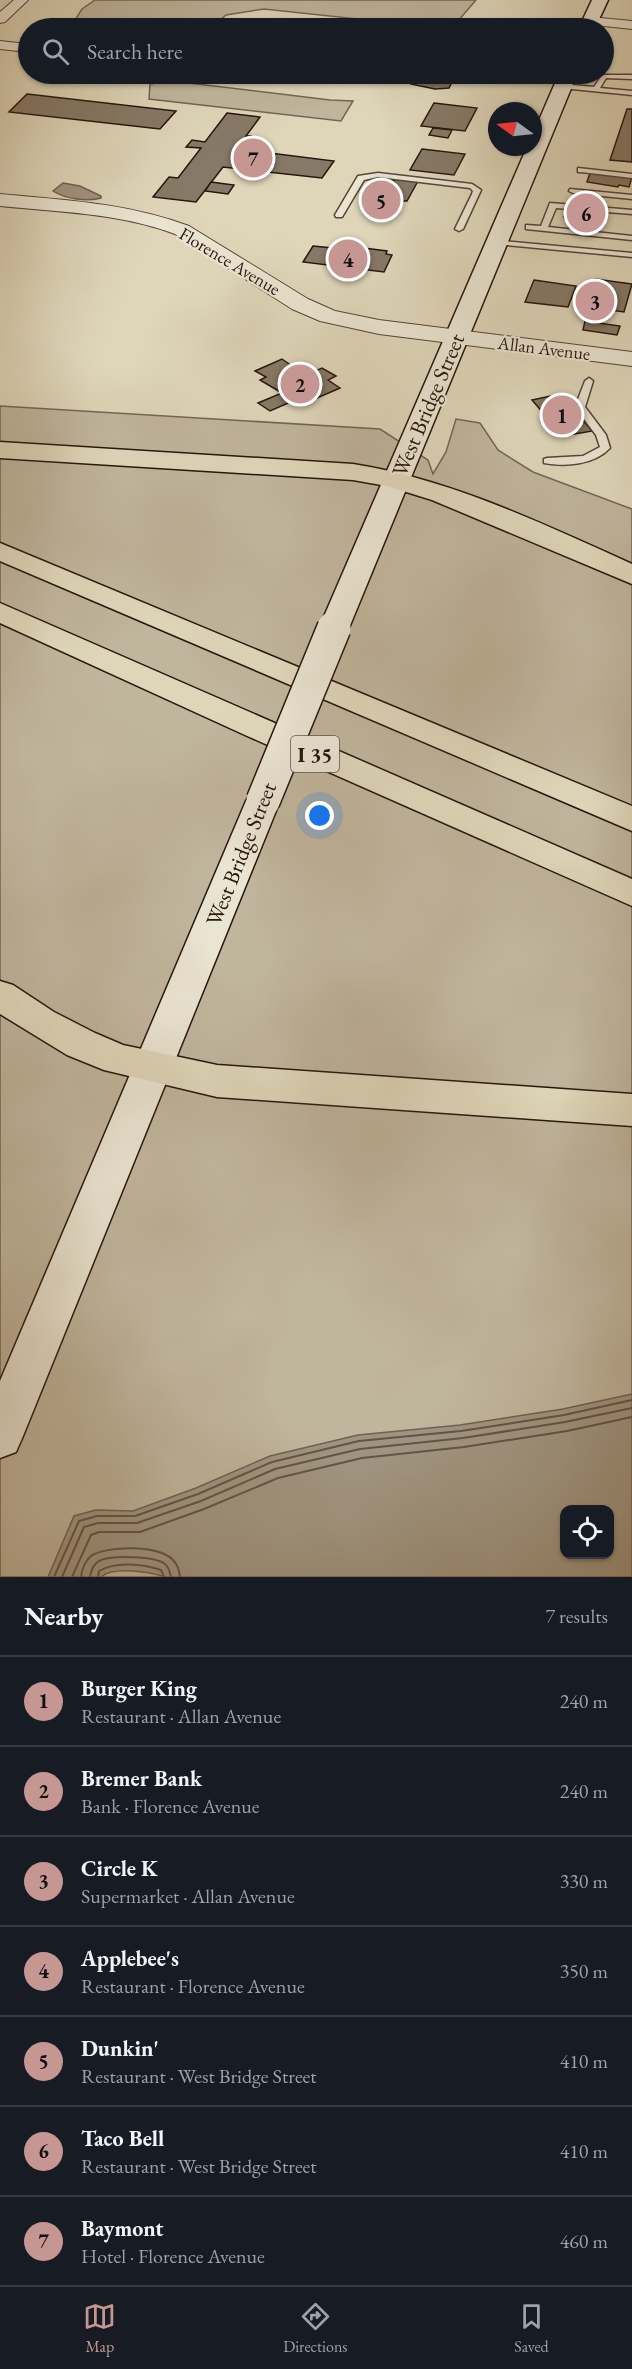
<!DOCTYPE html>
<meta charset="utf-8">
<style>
:root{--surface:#171b24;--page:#20242c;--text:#f1f3f6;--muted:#9ea1a6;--line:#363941;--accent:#c59692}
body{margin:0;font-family:"EB Garamond",serif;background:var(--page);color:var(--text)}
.controls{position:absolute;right:18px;bottom:18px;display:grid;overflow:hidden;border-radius:12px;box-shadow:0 2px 4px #0004}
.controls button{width:54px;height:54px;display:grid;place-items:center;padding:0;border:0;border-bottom:2px solid var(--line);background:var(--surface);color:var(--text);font:30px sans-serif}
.compass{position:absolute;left:488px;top:102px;width:54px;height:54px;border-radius:50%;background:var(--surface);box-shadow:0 2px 4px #0004;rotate:285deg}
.you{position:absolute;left:320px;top:816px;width:21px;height:21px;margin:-15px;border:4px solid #fff;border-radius:50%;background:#1a73e8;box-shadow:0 0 0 9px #1a73e833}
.badge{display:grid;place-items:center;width:39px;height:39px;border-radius:50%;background:var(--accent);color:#111;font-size:20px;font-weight:700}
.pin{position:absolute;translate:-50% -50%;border:3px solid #fff;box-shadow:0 2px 6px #0006}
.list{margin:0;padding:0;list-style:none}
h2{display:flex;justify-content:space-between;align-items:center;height:78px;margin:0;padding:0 24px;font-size:26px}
h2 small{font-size:20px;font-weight:400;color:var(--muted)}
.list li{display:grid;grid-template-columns:39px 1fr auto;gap:18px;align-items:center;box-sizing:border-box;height:90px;padding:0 24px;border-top:2px solid var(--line)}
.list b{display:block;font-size:22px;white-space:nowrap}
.list p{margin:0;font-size:20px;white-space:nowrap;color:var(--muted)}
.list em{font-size:20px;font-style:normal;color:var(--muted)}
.icon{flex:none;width:33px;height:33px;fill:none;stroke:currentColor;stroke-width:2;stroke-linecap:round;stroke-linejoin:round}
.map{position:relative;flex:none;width:632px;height:1577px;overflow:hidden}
.search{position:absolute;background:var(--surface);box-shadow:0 2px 4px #0004;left:18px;right:18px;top:18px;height:66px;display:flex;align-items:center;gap:15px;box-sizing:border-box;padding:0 21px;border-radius:33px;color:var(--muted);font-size:22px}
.sheet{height:708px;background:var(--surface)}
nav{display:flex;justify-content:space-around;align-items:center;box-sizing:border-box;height:84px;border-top:2px solid var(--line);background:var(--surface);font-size:16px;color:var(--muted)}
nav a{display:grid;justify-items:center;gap:3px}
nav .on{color:var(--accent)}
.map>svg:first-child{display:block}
.green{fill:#c0b59d;stroke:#746556;stroke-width:1.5;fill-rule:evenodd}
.water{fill:#a09480;stroke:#706152;stroke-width:1.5;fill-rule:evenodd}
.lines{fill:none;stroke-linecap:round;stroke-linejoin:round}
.shore{stroke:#645447;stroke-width:2}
.building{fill:#877967;stroke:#27150e;stroke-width:1.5}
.service-casing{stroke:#554539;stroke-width:3}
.minor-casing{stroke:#554539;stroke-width:2}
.tertiary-casing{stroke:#554539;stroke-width:2}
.secondary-casing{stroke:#27150e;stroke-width:3}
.motorway-casing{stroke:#27150e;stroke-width:3}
.service{fill:#eae4d2;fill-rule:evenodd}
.minor{fill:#eae4d2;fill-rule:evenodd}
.tertiary{fill:#eae4d2;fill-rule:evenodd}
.secondary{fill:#eae4d2;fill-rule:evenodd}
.motorway{fill:#dfd6ba;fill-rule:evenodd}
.secondary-bridge-casing{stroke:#27150e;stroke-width:36;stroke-linecap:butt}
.secondary-bridge{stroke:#eae4d2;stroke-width:33}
.labels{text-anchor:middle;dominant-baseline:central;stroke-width:4.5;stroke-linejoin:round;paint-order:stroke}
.far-street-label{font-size:18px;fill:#27150e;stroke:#eae4d2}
.shield{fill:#eae4d2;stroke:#625349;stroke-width:1.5}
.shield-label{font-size:21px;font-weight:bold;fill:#27150e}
.street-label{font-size:22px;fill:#27150e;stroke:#eae4d2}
</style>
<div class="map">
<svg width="632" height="1577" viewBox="0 0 632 1577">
<rect width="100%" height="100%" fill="#dfd6ba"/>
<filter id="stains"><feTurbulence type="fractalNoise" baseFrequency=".00333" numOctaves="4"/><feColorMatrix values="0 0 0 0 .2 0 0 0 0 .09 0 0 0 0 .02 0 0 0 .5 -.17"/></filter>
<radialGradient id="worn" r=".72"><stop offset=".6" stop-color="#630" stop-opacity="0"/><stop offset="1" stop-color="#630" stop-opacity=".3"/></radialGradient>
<!-- green -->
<g class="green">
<path d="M95,0H476L458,21L414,25L264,9L226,15L211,28H139L119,23L72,25L82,9Z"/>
<path d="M172,81L330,100L353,101L341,121L149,99L150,84Z"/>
<path d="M0,406L380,429L428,460L433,474L446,452L456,419L480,423L498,450L533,472L632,509V1577H0ZM564,1510H610V1554H564Z"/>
</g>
<!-- water -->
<g class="water">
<path d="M63,183L80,186L101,196V198C87,202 65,199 53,191Z"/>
<path d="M632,1394V1577H165C150,1572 114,1566 101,1577H48L74,1516L96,1510L133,1511L196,1488L270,1456L358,1435L460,1425L563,1409ZM564,1510H610V1554H564Z"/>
</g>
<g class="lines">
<!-- shore -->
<g class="shore">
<path d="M54,1577L79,1521L97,1516H135L198,1494L272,1462L359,1441L461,1431L564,1415L632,1400"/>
<path d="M62,1577L84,1527L98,1523H137L201,1501L275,1469L360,1449L463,1438L565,1422L632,1408"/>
<path d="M72,1577L91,1535L99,1532H140L204,1509L278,1478L362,1458L464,1447L567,1431L632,1417"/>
<path d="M81,1577C82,1569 84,1562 91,1556C107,1545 160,1545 173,1560C178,1565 179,1570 180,1577"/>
<path d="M90,1577C91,1571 93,1564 99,1561C110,1555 156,1556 165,1564C169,1567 170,1572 171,1577"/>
<path d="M98,1577L99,1571C116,1561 143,1564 161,1570L164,1577"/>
</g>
</g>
<!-- building -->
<g class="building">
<path d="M417,74H456L449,88L435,89L411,84Z"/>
<path d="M27,94L176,111L160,129L9,112Z"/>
<path d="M434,103L477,108L465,131L421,126Z"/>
<path d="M627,109H632V162L610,160Z"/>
<path d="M227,113L260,117L246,136H251L242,148L250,154L268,156L270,153L334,161L322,178L223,167L196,202L153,197L169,177L178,178L201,148L186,147L192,140L205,142Z"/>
<path d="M433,128L452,130L448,138L429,135Z"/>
<path d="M422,149L465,154L454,175L410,170Z"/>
<path d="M590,173L632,177L629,187L619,185L618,187L587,182Z"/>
<path d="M375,179L394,181L395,179L418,181L407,201H400L396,207L361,203Z"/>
<path d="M211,182L234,185L228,194L205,191Z"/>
<path d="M568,205L607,210L603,221L564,217Z"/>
<path d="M313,246L362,251L364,248L387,251L386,254L392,255L384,272L303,262Z"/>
<path d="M595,279L632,284L624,312L596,308L588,302Z"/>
<path d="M534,280L576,286L568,307L525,302Z"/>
<path d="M585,321L620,326L617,335L583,330Z"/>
<path d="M282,359L292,366L298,363L313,372L322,368L336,376L328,380L340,388L301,405L295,400L270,411L258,403L282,393L260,380L266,377L255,371Z"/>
<path d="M560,394L592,431L563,436L532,400Z"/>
</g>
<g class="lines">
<defs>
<g id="service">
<path d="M602,75H632V79L606,78L600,88L632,91V95L562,88L559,86L562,84L594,87Z"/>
<path d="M578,168L632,174V178L581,172H578Z"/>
<path d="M378,173L472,184L481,190L463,229L459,231L455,229L472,194L473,191L470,188L378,177L364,180L342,217H336L335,215L358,176Z"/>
<path d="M570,189L632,195V199L573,193L569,191Z"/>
<path d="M550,203L632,210V214L556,208L548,227L632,236V240L526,229V225L541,226Z"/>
<path d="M493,240L632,253V257L496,244L492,242Z"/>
<path d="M589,378L593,381L585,407L606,435L610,448C594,465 565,467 544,463V459L547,458L583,456L600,447L596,435L575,407L585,381Z"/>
</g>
<g id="minor">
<path d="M14,0H28L5,22L0,23V12Z"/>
<path d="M590,17L632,21V29L585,24L583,21Z"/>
<path d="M0,41L28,44V52L0,49Z"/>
</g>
<path id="tertiary" d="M0,194C64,200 128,203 189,226L308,299L335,311L379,320L632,352V366L379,334L320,321L292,309L175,234C119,213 59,212 0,206Z"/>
<g id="secondary">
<path d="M592,0H608L595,28H579Z"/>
<path d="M559,74H577L349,628L345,634L334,637L323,634L319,628L527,147H533V134Z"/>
<path d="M263,790L275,793L280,801L23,1436L16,1452L0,1458V1381L246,801L251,793Z"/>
</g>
<g id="motorway">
<path d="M0,442L353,464C450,479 543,524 632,564V584L432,500L387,486L353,480L0,458Z"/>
<path d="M0,543L632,806V831L0,561Z"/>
<path d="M0,603L632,879V906L245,735L0,623Z"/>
<path d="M0,981L13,985L54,1012L95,1033L123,1045L217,1065L632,1094V1126L217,1097L104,1070L67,1055L0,1014Z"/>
</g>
</defs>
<!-- service casing -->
<use href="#service" class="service-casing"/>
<!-- minor casing -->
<use href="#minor" class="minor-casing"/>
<!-- tertiary casing -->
<use href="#tertiary" class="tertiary-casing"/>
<!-- secondary casing -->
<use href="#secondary" class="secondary-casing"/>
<!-- motorway casing -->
<use href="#motorway" class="motorway-casing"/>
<!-- service -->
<use href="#service" class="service"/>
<!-- minor -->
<use href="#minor" class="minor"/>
<!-- tertiary -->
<use href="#tertiary" class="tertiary"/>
<!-- secondary -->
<use href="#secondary" class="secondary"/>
<!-- motorway -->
<use href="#motorway" class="motorway"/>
<defs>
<path id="secondary-bridge" d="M263,801L334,628"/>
</defs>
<!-- secondary-bridge casing -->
<use href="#secondary-bridge" class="secondary-bridge-casing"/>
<!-- secondary-bridge -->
<use href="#secondary-bridge" class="secondary-bridge"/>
</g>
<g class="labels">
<!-- far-street labels -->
<g class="far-street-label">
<text transform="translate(230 261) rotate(31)">Florence Avenue</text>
<text transform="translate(544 348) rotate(7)">Allan Avenue</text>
</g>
<!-- shield labels -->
<rect class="shield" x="291" y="736" width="48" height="36" rx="4.5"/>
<g class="shield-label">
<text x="315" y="754">I 35</text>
</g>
<!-- street labels -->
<g class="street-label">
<text transform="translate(428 405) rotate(-67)">West Bridge Street</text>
<text transform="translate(241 854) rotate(-68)">West Bridge Street</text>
</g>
</g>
<rect width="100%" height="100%" filter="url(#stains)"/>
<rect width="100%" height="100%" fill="url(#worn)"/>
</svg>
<div class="controls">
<button><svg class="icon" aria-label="locate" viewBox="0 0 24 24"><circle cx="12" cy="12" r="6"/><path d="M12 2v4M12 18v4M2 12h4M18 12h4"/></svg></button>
</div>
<svg class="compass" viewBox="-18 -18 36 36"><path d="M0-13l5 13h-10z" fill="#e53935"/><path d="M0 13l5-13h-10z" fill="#9ea1a6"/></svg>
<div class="you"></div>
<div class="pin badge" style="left:562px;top:415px">1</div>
<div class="pin badge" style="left:300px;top:384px">2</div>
<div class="pin badge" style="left:595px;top:301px">3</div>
<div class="pin badge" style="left:348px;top:259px">4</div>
<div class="pin badge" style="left:381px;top:200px">5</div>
<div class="pin badge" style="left:586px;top:213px">6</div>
<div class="pin badge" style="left:253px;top:158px">7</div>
<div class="search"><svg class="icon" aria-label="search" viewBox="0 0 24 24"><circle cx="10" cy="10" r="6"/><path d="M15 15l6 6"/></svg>Search here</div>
</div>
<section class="sheet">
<h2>Nearby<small>7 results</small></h2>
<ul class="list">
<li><span class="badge">1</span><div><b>Burger King</b><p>Restaurant · Allan Avenue</p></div><em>240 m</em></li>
<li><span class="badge">2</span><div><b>Bremer Bank</b><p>Bank · Florence Avenue</p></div><em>240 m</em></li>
<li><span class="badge">3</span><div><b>Circle K</b><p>Supermarket · Allan Avenue</p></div><em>330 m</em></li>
<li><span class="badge">4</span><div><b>Applebee's</b><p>Restaurant · Florence Avenue</p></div><em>350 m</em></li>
<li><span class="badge">5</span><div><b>Dunkin'</b><p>Restaurant · West Bridge Street</p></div><em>410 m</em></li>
<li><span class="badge">6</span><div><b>Taco Bell</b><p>Restaurant · West Bridge Street</p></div><em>410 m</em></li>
<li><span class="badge">7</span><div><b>Baymont</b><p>Hotel · Florence Avenue</p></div><em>460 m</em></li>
</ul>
</section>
<nav>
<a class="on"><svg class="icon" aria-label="map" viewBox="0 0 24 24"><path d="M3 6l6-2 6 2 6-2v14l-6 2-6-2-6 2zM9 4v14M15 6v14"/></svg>Map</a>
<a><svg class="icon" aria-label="directions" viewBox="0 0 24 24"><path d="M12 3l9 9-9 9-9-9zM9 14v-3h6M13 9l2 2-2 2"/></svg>Directions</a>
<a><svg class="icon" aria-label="saved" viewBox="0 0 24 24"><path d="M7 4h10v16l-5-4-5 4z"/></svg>Saved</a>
</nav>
